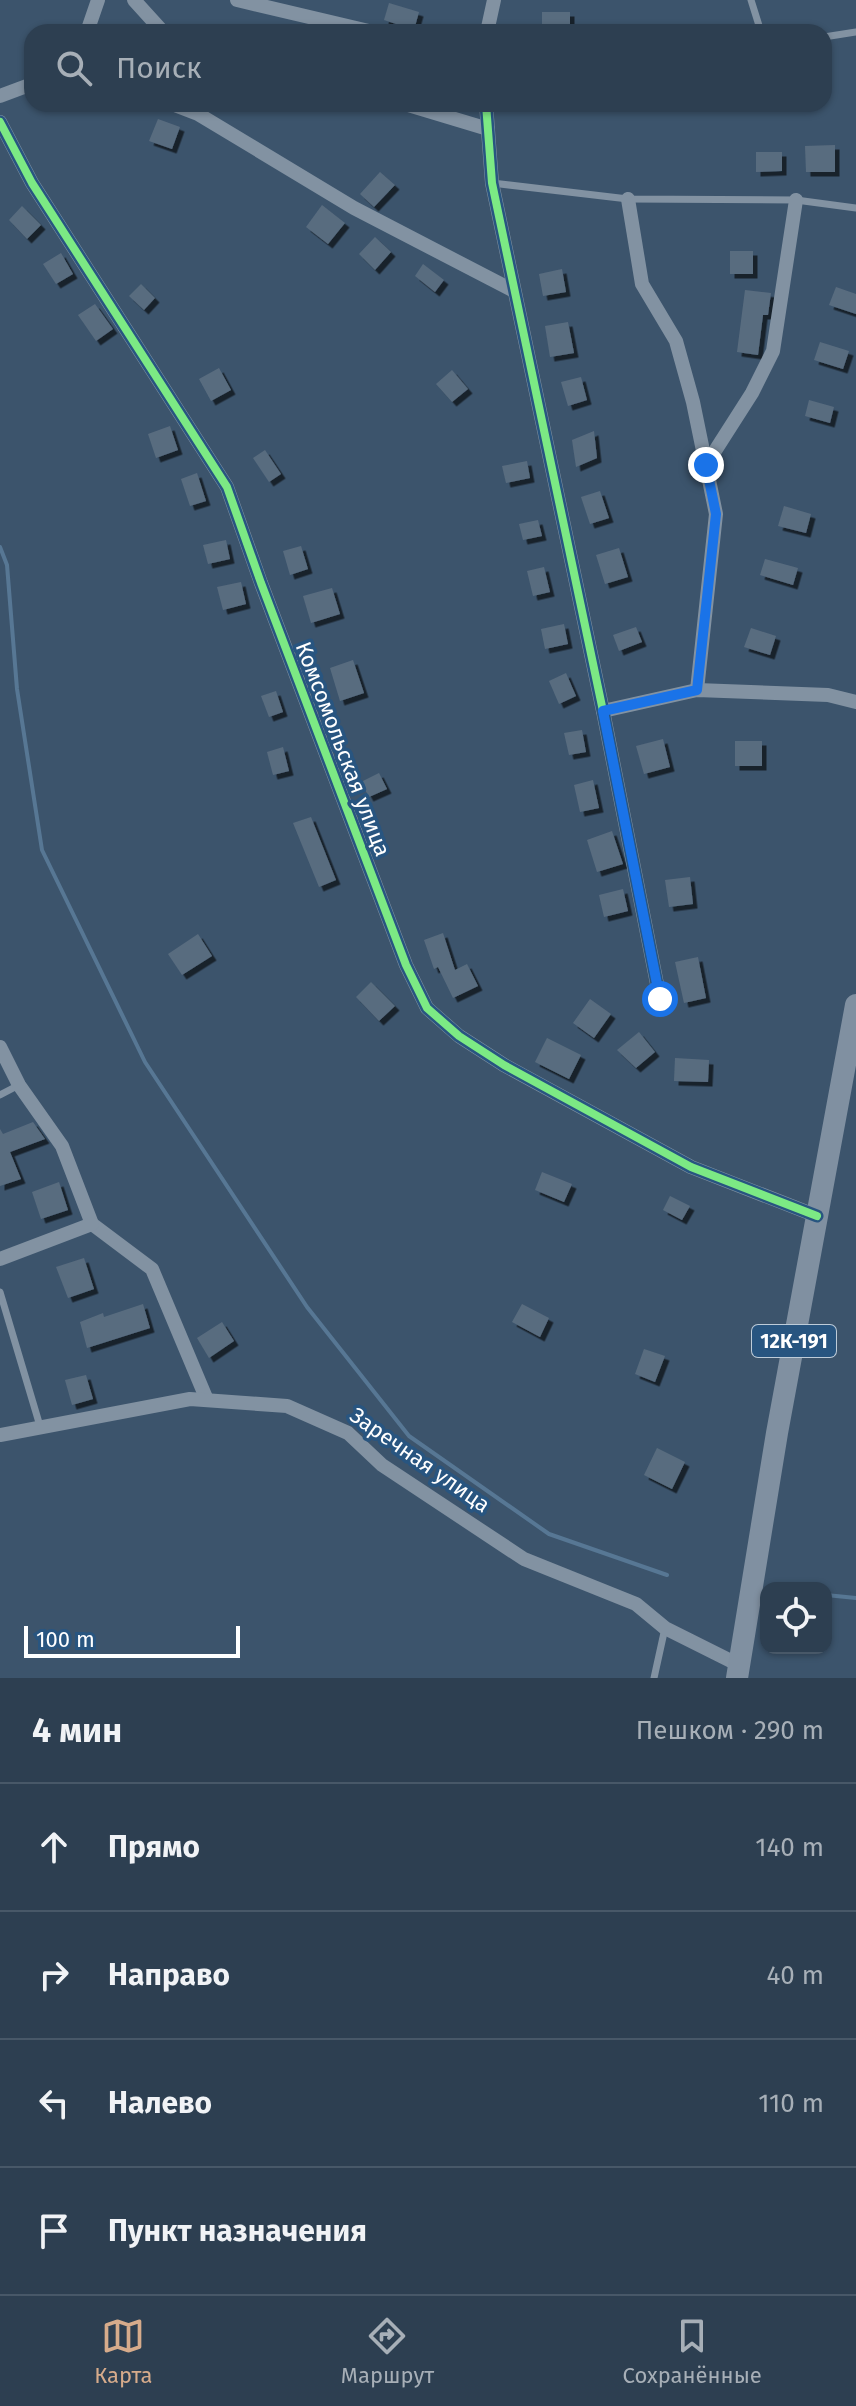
<!DOCTYPE html>
<html lang="ru">
<meta charset="utf-8">
<style>
:root{--surface:#2d3f51;--page:#394a5b;--text:#f1f3f6;--muted:#a7afb7;--line:#485868;--accent:#d6ab8b}
body{margin:0;font-family:"Fira Sans",sans-serif;background:var(--page);color:var(--text)}
.controls{position:absolute;right:24px;bottom:24px;display:grid;overflow:hidden;border-radius:16px;box-shadow:0 2px 6px #0004}
.controls button{width:72px;height:72px;display:grid;place-items:center;padding:0;border:0;border-bottom:2px solid var(--line);background:var(--surface);color:var(--text);font:40px sans-serif}
.scale{position:absolute;left:24px;bottom:20px;width:216px;box-sizing:border-box;padding-left:8px;border:4px solid #fff;border-top:0;font-size:22px;line-height:28px;white-space:nowrap;color:#fff;-webkit-text-stroke:6px #285580;paint-order:stroke}
.stop{position:absolute;width:24px;height:24px;margin:-18px;border:6px solid #1a73e8;border-radius:50%;background:#fff}
.stop.end{background:#1a73e8;border-color:#fff;box-shadow:0 2px 8px #0008}
.list{margin:0;padding:0;list-style:none}
h2{display:flex;justify-content:space-between;align-items:center;height:104px;margin:0;padding:0 32px;font-size:34px}
h2 small{font-size:26px;font-weight:400;color:var(--muted)}
.list li{display:grid;grid-template-columns:52px 1fr auto;gap:24px;align-items:center;box-sizing:border-box;height:128px;padding:0 32px;border-top:2px solid var(--line)}
.list b{display:block;font-size:30px;white-space:nowrap}
.list em{font-size:26px;font-style:normal;color:var(--muted)}
.icon{flex:none;width:44px;height:44px;fill:none;stroke:currentColor;stroke-width:2;stroke-linecap:round;stroke-linejoin:round}
.map{position:relative;flex:none;width:856px;height:1678px;overflow:hidden}
.search{position:absolute;background:var(--surface);box-shadow:0 2px 6px #0004;left:24px;right:24px;top:24px;height:88px;display:flex;align-items:center;gap:20px;box-sizing:border-box;padding:0 28px;border-radius:24px;color:var(--muted);font-size:30px}
.sheet{height:616px;background:var(--surface)}
nav{display:flex;justify-content:space-around;align-items:center;box-sizing:border-box;height:112px;border-top:2px solid var(--line);background:var(--surface);font-size:22px;color:var(--muted)}
nav a{display:grid;justify-items:center;gap:4px}
nav .on{color:var(--accent)}
.map>svg:first-child{display:block}
.lines{fill:none;stroke-linecap:round;stroke-linejoin:round}
.stream{stroke:#577794;stroke-width:4}
.building{fill:#596c7f;filter:url(#shadow)}
.service{stroke:#8292a2;stroke-width:7}
.minor{stroke:#8292a2;stroke-width:14}
.primary{stroke:#8090a1;stroke-width:22}
.cycleway-casing{stroke:#285580;stroke-width:13}
.cycleway{stroke:#7ce984;stroke-width:8}
.route{stroke:#1a73e8;stroke-width:10}
.labels{text-anchor:middle;dominant-baseline:central;stroke-width:7;stroke-linejoin:round;paint-order:stroke}
.shield{fill:#285580;stroke:#beccd9;stroke-width:2}
.shield-label{font-size:20px;font-weight:bold;fill:#fff}
.street-label{font-size:22px;fill:#fff;stroke:#285580}
</style>
<div class="map">
<svg width="856" height="1678" viewBox="0 0 856 1678">
<defs>
<filter id="shadow"><feDropShadow dx="4.5" dy="4.5" stdDeviation="0" flood-color="#0009"/></filter>
</defs>
<rect width="100%" height="100%" fill="#3c546c"/>
<g class="lines">
<!-- stream -->
<g class="stream">
<path d="M0,547L7,565L17,689L42,850L145,1062L307,1307L409,1436L549,1534L667,1575"/>
<path d="M826,1595L856,1598"/>
</g>
</g>
<!-- building -->
<g class="building">
<path d="M389,3L419,12L414,30L384,20Z"/>
<path d="M542,12H570V31L542,30Z"/>
<path d="M158,119L180,127L172,149L149,141Z"/>
<path d="M835,145V172H806L805,146Z"/>
<path d="M756,152H782V171L756,172Z"/>
<path d="M380,172L395,185L374,207L360,194Z"/>
<path d="M322,205L345,223L328,244L306,227Z"/>
<path d="M22,206L41,225L27,239L9,220Z"/>
<path d="M375,237L391,252L375,270L359,254Z"/>
<rect x="730" y="251" width="23" height="23"/>
<path d="M61,253L73,274L56,284L43,264Z"/>
<path d="M423,264L444,280L435,292L415,276Z"/>
<path d="M562,269L566,292L543,296L539,274Z"/>
<path d="M141,284L155,298L144,310L129,296Z"/>
<path d="M836,287L856,294V314L829,305Z"/>
<path d="M745,290L771,293L768,315H763L758,355L737,352Z"/>
<path d="M95,304L113,329L96,341L78,315Z"/>
<path d="M568,322L574,353L550,357L545,326Z"/>
<path d="M820,342L849,351L843,369L814,360Z"/>
<path d="M219,368L231,390L211,401L199,379Z"/>
<path d="M452,370L468,389L452,402L436,384Z"/>
<path d="M581,377L587,400L568,406L561,382Z"/>
<path d="M809,400L834,407L830,423L805,416Z"/>
<path d="M170,426L178,450L156,458L148,434Z"/>
<path d="M594,431L597,458L576,467L572,440Z"/>
<path d="M265,450L281,474L269,482L253,458Z"/>
<path d="M527,461L530,478L506,483L502,466Z"/>
<path d="M197,473L206,501L190,506L181,479Z"/>
<path d="M600,491L609,518L590,524L581,497Z"/>
<path d="M784,506L811,514L806,533L778,526Z"/>
<path d="M538,520L542,536L523,540L519,524Z"/>
<path d="M226,540L230,559L208,564L203,545Z"/>
<path d="M301,546L308,569L290,575L283,551Z"/>
<path d="M619,548L628,577L605,584L596,555Z"/>
<path d="M765,559L798,568L793,585L760,575Z"/>
<path d="M544,567L550,592L533,596L527,571Z"/>
<path d="M241,582L246,604L223,610L217,587Z"/>
<path d="M332,588L340,614L311,623L303,596Z"/>
<path d="M564,624L568,644L545,649L541,629Z"/>
<path d="M636,627L642,642L619,651L613,635Z"/>
<path d="M751,628L776,636L770,655L744,647Z"/>
<path d="M353,660L364,693L340,701L330,668Z"/>
<path d="M566,673L576,696L559,704L549,681Z"/>
<path d="M276,691L283,712L269,717L261,696Z"/>
<path d="M582,730L586,752L569,755L564,733Z"/>
<path d="M663,739L670,767L644,774L636,746Z"/>
<rect x="735" y="741" width="27" height="25"/>
<path d="M283,747L289,771L273,775L267,752Z"/>
<path d="M379,773L387,789L369,797L361,782Z"/>
<path d="M593,780L599,808L580,812L574,785Z"/>
<path d="M311,817L336,880L319,887L293,823Z"/>
<path d="M612,831L623,864L597,872L587,840Z"/>
<path d="M690,877L693,904L669,907L665,880Z"/>
<path d="M623,889L628,911L604,917L599,895Z"/>
<path d="M443,933L455,970L467,964L478,986L453,998L438,967L434,969L424,940Z"/>
<path d="M198,934L212,956L182,975L168,954Z"/>
<path d="M698,957L706,998L684,1003L675,962Z"/>
<path d="M371,982L395,1006L379,1021L356,997Z"/>
<path d="M590,999L611,1014L594,1038L573,1023Z"/>
<path d="M639,1032L655,1052L636,1068L617,1050Z"/>
<path d="M547,1038L581,1055L569,1079L535,1062Z"/>
<path d="M675,1058L709,1060L708,1082L674,1081Z"/>
<path d="M33,1122L45,1139L10,1152L21,1179L0,1186V1129L3,1134Z"/>
<path d="M542,1172L572,1184L564,1202L535,1190Z"/>
<path d="M59,1182L68,1210L41,1219L32,1192Z"/>
<path d="M670,1196L690,1206L682,1220L663,1210Z"/>
<path d="M84,1258L94,1289L68,1298L56,1267Z"/>
<path d="M143,1304L150,1328L87,1348L80,1322L103,1313L104,1317Z"/>
<path d="M522,1304L549,1318L540,1337L512,1322Z"/>
<path d="M222,1322L234,1341L209,1358L197,1338Z"/>
<path d="M644,1349L665,1356L655,1382L635,1374Z"/>
<path d="M86,1375L93,1399L72,1405L65,1380Z"/>
<path d="M657,1448L685,1462L672,1489L644,1475Z"/>
</g>
<g class="lines">
<!-- service -->
<g class="service">
<path d="M751,0L761,32"/>
<path d="M824,37L856,32"/>
<path d="M492,183L628,199L796,200L856,208"/>
<path d="M0,1095L19,1085"/>
<path d="M0,1292L40,1426"/>
<path d="M654,1678L665,1628"/>
</g>
<!-- minor -->
<g class="minor">
<path d="M134,0L163,32"/>
<path d="M237,0L373,32"/>
<path d="M87,32L98,0"/>
<path d="M487,32L494,0"/>
<path d="M0,96L32,84"/>
<path d="M172,104L198,114L354,208L514,291"/>
<path d="M405,104L488,129"/>
<path d="M486,104L492,183L603,711L660,999"/>
<path d="M0,122L32,183L227,487L261,583L406,965L427,1008L459,1036L504,1065L691,1167L817,1216"/>
<path d="M628,199L642,284L676,341L693,402L716,514L697,690"/>
<path d="M706,465L752,393L773,351L796,200"/>
<path d="M603,711L697,690L828,695L856,702"/>
<path d="M0,1047L19,1085L62,1146L92,1224L152,1269L207,1400"/>
<path d="M0,1259L92,1224"/>
<path d="M0,1435L190,1399L287,1406L348,1433L382,1465L524,1559L636,1604L665,1628L739,1665"/>
</g>
<!-- primary -->
<path class="primary" d="M737,1678L777,1433L856,1005"/>
<defs>
<g id="cycleway">
<path d="M486,104L492,183L603,711L660,999"/>
<path d="M0,122L32,183L227,487L261,583L406,965L427,1008L459,1036L504,1065L691,1167L817,1216"/>
</g>
</defs>
<!-- cycleway casing -->
<use href="#cycleway" class="cycleway-casing"/>
<!-- cycleway -->
<use href="#cycleway" class="cycleway"/>
</g>
<g class="lines">
<!-- route -->
<path class="route" d="M660,999L603,711L697,690L716,514L706,465"/>
</g>
<g class="labels">
<!-- shield labels -->
<rect class="shield" x="752" y="1325" width="84" height="32" rx="6"/>
<g class="shield-label">
<text x="794" y="1341">12К-191</text>
</g>
<!-- street labels -->
<g class="street-label">
<text transform="translate(343 749) rotate(69)">Комсомольская улица</text>
<text transform="translate(420 1460) rotate(35)">Заречная улица</text>
</g>
</g>
</svg>
<div class="controls">
<button><svg class="icon" aria-label="locate" viewBox="0 0 24 24"><circle cx="12" cy="12" r="6"/><path d="M12 2v4M12 18v4M2 12h4M18 12h4"/></svg></button>
</div>
<div class="scale">100 m</div>
<div class="stop" style="left:660px;top:999px"></div>
<div class="stop end" style="left:706px;top:465px"></div>
<div class="search"><svg class="icon" aria-label="search" viewBox="0 0 24 24"><circle cx="10" cy="10" r="6"/><path d="M15 15l6 6"/></svg>Поиск</div>
</div>
<section class="sheet">
<h2>4 мин<small>Пешком · 290 m</small></h2>
<ul class="list">
<li><svg class="icon" aria-label="ahead" viewBox="0 0 24 24"><path d="M12 20V5M6 11l6-6 6 6"/></svg><div><b>Прямо</b></div><em>140 m</em></li>
<li><svg class="icon" aria-label="right" viewBox="0 0 24 24"><path d="M7 20v-9h11M14 6l5 5-5 5"/></svg><div><b>Направо</b></div><em>40 m</em></li>
<li><svg class="icon" aria-label="left" viewBox="0 0 24 24"><path d="M17 20v-9H6M10 6l-5 5 5 5"/></svg><div><b>Налево</b></div><em>110 m</em></li>
<li><svg class="icon" aria-label="arrive" viewBox="0 0 24 24"><path d="M6 21V4h12l-3 4 3 4H6"/></svg><div><b>Пункт назначения</b></div></li>
</ul>
</section>
<nav>
<a class="on"><svg class="icon" aria-label="map" viewBox="0 0 24 24"><path d="M3 6l6-2 6 2 6-2v14l-6 2-6-2-6 2zM9 4v14M15 6v14"/></svg>Карта</a>
<a><svg class="icon" aria-label="directions" viewBox="0 0 24 24"><path d="M12 3l9 9-9 9-9-9zM9 14v-3h6M13 9l2 2-2 2"/></svg>Маршрут</a>
<a><svg class="icon" aria-label="saved" viewBox="0 0 24 24"><path d="M7 4h10v16l-5-4-5 4z"/></svg>Сохранённые</a>
</nav>
